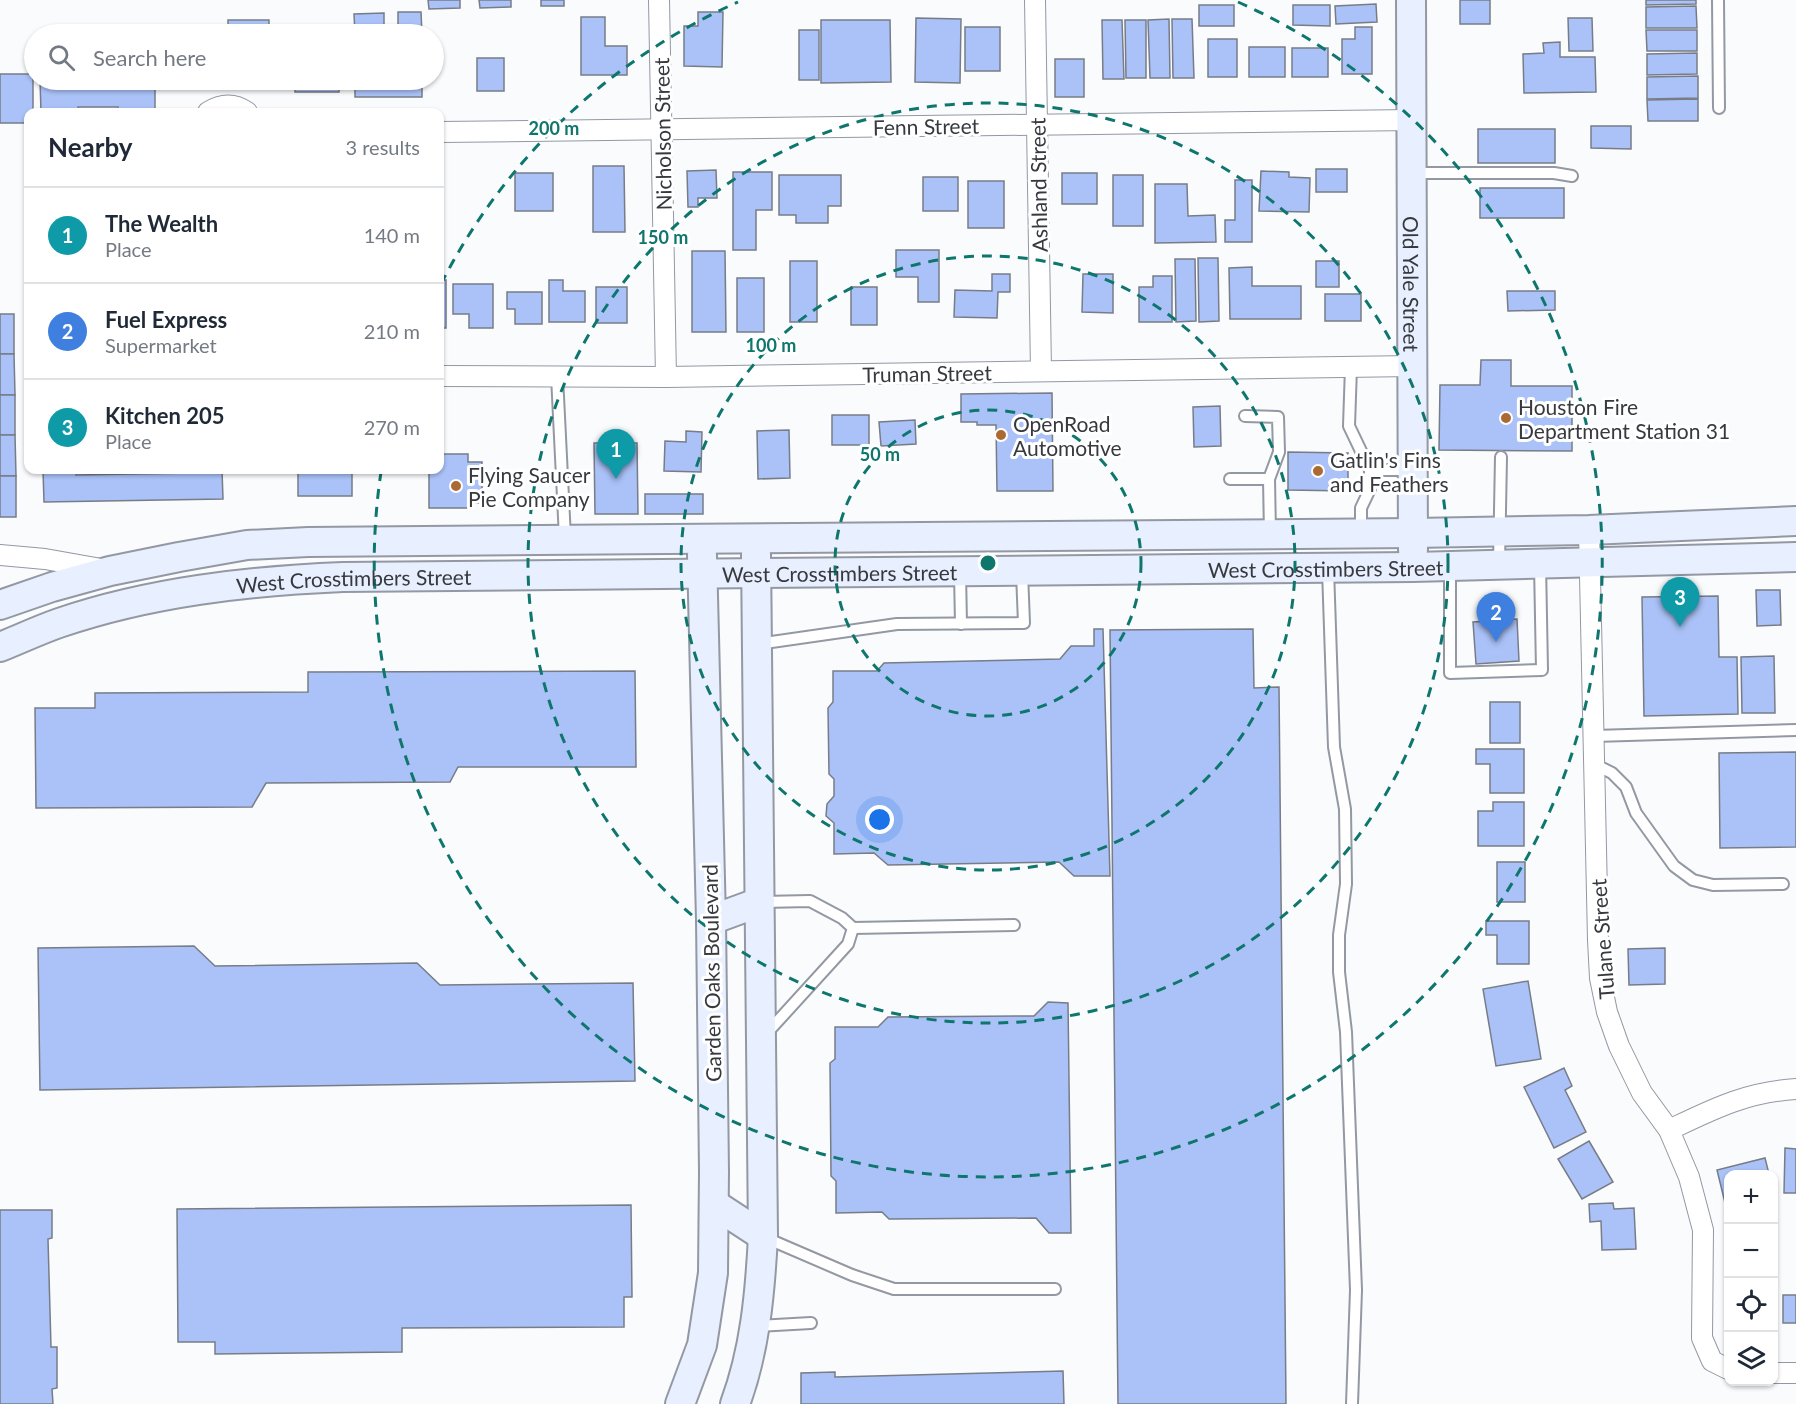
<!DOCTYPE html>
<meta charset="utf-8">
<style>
:root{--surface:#fff;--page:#f2f2f3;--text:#1f2937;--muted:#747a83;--line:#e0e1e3;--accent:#0b8043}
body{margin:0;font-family:Lato,sans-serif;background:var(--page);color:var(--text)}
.controls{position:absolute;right:18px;bottom:18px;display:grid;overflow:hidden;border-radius:12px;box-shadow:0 2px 4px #0004}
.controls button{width:54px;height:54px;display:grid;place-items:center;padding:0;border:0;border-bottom:2px solid var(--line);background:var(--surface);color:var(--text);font:30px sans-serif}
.you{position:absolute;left:880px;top:820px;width:21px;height:21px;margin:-15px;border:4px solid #fff;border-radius:50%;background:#1a73e8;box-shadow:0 0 0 9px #1a73e833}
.badge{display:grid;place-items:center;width:39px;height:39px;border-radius:50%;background:var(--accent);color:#fff;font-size:20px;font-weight:700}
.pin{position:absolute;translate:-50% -50px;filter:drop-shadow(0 2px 3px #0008)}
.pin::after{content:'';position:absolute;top:32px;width:21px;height:18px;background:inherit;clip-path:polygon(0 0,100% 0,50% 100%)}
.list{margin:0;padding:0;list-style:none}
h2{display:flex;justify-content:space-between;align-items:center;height:78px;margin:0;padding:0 24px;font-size:26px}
h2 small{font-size:20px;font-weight:400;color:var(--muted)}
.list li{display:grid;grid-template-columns:39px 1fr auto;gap:18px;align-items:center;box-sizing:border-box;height:96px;padding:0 24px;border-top:2px solid var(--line)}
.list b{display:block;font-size:22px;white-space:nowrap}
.list p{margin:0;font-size:20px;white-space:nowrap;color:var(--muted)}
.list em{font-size:20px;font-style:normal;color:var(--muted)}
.icon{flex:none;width:33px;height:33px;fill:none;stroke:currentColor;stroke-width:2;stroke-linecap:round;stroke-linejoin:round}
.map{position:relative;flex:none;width:1796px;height:1404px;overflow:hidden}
.search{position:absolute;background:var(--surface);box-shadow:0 2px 4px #0004;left:24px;top:24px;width:420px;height:66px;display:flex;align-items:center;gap:15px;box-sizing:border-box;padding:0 21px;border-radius:33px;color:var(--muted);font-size:22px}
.panel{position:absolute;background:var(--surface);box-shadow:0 2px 4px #0004;left:24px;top:108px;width:420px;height:366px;border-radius:12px}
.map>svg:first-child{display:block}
.building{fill:#aac2f8;stroke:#777c87;stroke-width:1.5}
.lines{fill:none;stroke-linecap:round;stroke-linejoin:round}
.lane-casing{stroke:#9398a3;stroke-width:14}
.street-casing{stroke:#9398a3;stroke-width:22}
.secondary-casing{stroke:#9398a3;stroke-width:32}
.lane{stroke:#fff;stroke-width:10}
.street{stroke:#fff;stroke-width:20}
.secondary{stroke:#e8effe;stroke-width:28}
.ring{fill:none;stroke:#0f766e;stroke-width:3;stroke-dasharray:10 8}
.poi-dot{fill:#aa6a32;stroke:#fff;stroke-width:2}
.labels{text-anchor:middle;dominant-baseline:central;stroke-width:6;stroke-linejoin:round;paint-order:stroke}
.street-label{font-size:21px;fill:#37393e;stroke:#fff}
.poi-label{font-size:21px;fill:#37393e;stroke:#fff;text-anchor:start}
.centre{fill:#0f766e;stroke:#fff;stroke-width:3}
.ring-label{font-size:18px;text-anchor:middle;font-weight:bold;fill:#0f766e;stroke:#fff;stroke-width:6;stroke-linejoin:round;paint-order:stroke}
</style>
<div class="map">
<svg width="1796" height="1404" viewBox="0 0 1796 1404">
<rect width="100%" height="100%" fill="#f9fbfd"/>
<!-- building -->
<g class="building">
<path d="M428,0H460V8L429,9Z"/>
<path d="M479,0H511V7L480,8Z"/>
<rect x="541" y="0" width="23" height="6"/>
<rect x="1460" y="0" width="30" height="24"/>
<path d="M1646,0H1696V4L1646,5Z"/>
<path d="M1376,4L1377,22L1336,24L1335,6Z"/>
<rect x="1199" y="5" width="35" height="21"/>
<path d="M1293,5H1330V26L1293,25Z"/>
<path d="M1696,6L1697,28H1646V7Z"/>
<path d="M398,12H421L422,34H398Z"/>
<path d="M698,12H723L722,67L684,66V26H698Z"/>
<path d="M384,13V34H355L354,14Z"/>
<path d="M581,17H605V46H627V75H581Z"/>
<path d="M916,18L961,19L960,83L915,82Z"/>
<path d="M1568,18H1592L1593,51H1569Z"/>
<path d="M1169,19L1170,78H1150L1148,20Z"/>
<path d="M1172,19H1192L1194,78H1173Z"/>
<rect x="228" y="20" width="41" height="14"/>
<path d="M821,20H890L891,82L821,83Z"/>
<path d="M1102,20H1122L1124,79H1103Z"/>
<path d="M1125,20H1146V78H1126Z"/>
<rect x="965" y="27" width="35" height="44"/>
<path d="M1355,27H1372V74H1342V39H1355Z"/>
<rect x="799" y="30" width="20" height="50"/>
<path d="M1646,30H1697V51H1647Z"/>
<rect x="1208" y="39" width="29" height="38"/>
<path d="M1560,42V57H1595L1596,92L1524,93L1523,54L1544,53L1543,43Z"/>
<rect x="1249" y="47" width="36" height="30"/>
<rect x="1292" y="48" width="36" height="29"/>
<path d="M1697,53V74L1647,75V54Z"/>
<rect x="477" y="58" width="27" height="33"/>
<rect x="1055" y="59" width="29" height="38"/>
<path d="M0,74H33V112H28V123H0Z"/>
<path d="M1698,76V98L1647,99V77Z"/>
<path d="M40,80H155V112H118V107H78V112H41Z"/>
<rect x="295" y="80" width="44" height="12"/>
<rect x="355" y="80" width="67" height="17"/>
<path d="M1698,99V121H1648L1647,100Z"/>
<path d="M1591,126H1631V149L1591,148Z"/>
<rect x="1478" y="129" width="77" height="34"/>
<path d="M593,166H624L625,232H593Z"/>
<rect x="1316" y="169" width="31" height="23"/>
<path d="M716,170L717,198H698V207H688L687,171Z"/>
<path d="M1261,171L1289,172V177L1310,178L1309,212L1259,211Z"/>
<path d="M733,172H772V210H756V250H733Z"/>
<rect x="515" y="173" width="38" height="38"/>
<rect x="1062" y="173" width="35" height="31"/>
<path d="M779,175H841V206H828V223H796V215H779Z"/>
<rect x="1113" y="175" width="30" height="51"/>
<rect x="923" y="177" width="35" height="34"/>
<path d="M1235,180H1252V242H1225V220H1235Z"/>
<rect x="968" y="181" width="36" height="47"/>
<path d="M1155,184H1187L1188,216L1215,215L1216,242L1155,243Z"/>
<rect x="1480" y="188" width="84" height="30"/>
<path d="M896,250H939V302H918V277H896Z"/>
<path d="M692,251H725L726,332H692Z"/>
<path d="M1198,258H1218L1219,321L1199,322Z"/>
<path d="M1175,259H1195L1196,321L1176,322Z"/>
<rect x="790" y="261" width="27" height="61"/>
<rect x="1316" y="261" width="23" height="26"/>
<path d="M1252,267V286H1301V319H1230L1229,268Z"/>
<path d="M992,274H1010V292H998L997,318L954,317L955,290L992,291Z"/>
<path d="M1083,274H1113V313L1082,312Z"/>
<path d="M1153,276H1172V322H1139V287H1153Z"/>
<rect x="737" y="278" width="27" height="54"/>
<rect x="440" y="280" width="6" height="48"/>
<path d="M549,280H563V291H585V322H549Z"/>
<path d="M453,284H493V328H469V314H453Z"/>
<rect x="596" y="287" width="31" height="36"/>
<rect x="851" y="287" width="26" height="38"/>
<path d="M1507,291H1555V310L1508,311Z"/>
<path d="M507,292H542V324H515V309H507Z"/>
<rect x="1325" y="294" width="36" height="27"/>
<rect x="0" y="314" width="14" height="40"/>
<path d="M0,354H14L15,395H0Z"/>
<path d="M1481,360H1511V386H1572V451L1439,450L1440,385H1480Z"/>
<path d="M1052,393L1053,491H997L996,425H977V422H961V394Z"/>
<rect x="0" y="395" width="15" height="40"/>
<path d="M1220,406L1221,446L1194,447L1193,407Z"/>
<rect x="832" y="415" width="37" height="30"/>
<path d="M915,420L916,444L881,446L879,422Z"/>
<path d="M789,430L790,478L758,479L757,431Z"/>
<path d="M686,431L702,432L701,472L664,471L665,441L686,442Z"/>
<path d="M0,435H15L16,476H0Z"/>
<path d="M594,443H637L638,514H595Z"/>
<path d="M1288,452L1348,453V491L1288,490Z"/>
<path d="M440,454H468V462H482V503H468V508H429V470H440Z"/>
<path d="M43,470H76V475L190,473V470H222L223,499L44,502Z"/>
<rect x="298" y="470" width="54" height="26"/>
<rect x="0" y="476" width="16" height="41"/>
<rect x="645" y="494" width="58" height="20"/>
<path d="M1756,590H1780L1781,625L1757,626Z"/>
<path d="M1718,596L1719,657H1737L1738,714L1644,716L1642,597Z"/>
<path d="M1517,619L1519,661L1476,664L1473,622Z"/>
<path d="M1094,629H1103L1110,876H1074L1059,862L888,865L874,853L834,854V823L826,816L827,804L834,796V779L829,774L828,708L833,702V671H877L884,663L1060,659L1071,646H1094Z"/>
<path d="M1253,629L1254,688L1279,687L1286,1404H1118L1110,630Z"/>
<path d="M1774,656L1775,713H1742L1741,657Z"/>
<path d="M635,671L636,767H458L450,782L266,783L252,807L36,808L35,708H95V693L308,692V672Z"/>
<rect x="1490" y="702" width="30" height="41"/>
<path d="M1476,749H1524V793H1490V764H1476Z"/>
<path d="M1796,752V847L1720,848L1719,753Z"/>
<path d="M1493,802H1524V846H1478V811H1493Z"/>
<rect x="1497" y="862" width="28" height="40"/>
<path d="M1486,921H1529V964H1497V935H1486Z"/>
<path d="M194,946L215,966L417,963L440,985L633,983L635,1081L40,1090L38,948Z"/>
<path d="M1665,948V984L1629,985L1628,949Z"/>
<path d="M1528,981L1541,1059L1496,1066L1483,989Z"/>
<path d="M1048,1002L1068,1003L1071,1233H1049L1036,1218L889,1219L882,1212L836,1213V1181L831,1176L830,1063L835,1059V1027H878L888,1017L1034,1016Z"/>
<path d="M1564,1068L1572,1086L1565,1090L1586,1132L1554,1148L1524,1087Z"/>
<path d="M1589,1141L1613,1182L1582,1199L1558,1159Z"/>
<path d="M1785,1148L1796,1149V1193H1784Z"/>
<path d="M1765,1158L1769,1174H1728V1215L1717,1170Z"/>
<path d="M1613,1203L1614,1209L1634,1208L1636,1249L1602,1250L1601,1221L1590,1222L1589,1204Z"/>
<path d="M631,1205L632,1297H624V1327L402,1328V1352L215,1354V1342H178L177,1209Z"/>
<path d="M0,1210H52V1238L48,1239L51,1347H57V1388L52,1389L53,1404H0Z"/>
<rect x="1783" y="1295" width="13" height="28"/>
<path d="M1063,1371L1064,1404H801V1373L835,1372V1377Z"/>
</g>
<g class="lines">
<defs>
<g id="lane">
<path d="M1718,0L1719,108"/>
<path d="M1413,173H1554L1572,176"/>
<path d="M1351,367L1349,426L1370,470H1411"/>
<path d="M557,376L565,538"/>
<path d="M1245,416L1278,417L1279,452L1269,479"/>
<path d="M1230,479H1269L1270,534"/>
<path d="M1361,531V508L1370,489V470"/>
<path d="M1499,564L1501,457"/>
<path d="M1450,566V673L1542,670L1540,564"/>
<path d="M1328,569L1334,747L1345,809L1346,884L1339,935V972L1346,1032L1356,1290L1352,1404"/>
<path d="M960,573L961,624"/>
<path d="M758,644L897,624L1024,623L1022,573"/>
<path d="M1594,736L1796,730"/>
<path d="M1594,764L1612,773L1626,787L1636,813L1674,866L1693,880L1713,885L1783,884"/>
<path d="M760,902L810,901L842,918L853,928L848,944L766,1034"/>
<path d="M853,928L1014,925"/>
<path d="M766,1238L852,1275L894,1289H1055"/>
<path d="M756,1326L811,1323"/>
</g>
<g id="street">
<path d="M659,0L666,377"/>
<path d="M1035,0L1041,371"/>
<path d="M208,112C221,104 234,103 247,112"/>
<path d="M440,132L1413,120"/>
<path d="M440,376L666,377L1414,366"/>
<path d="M1589,530L1598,940L1600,978L1607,1012L1619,1046L1642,1093L1669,1130L1689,1177L1703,1230L1702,1338L1712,1361L1728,1369"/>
<path d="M0,555L45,559L107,570"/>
<path d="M1669,1130C1713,1109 1746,1092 1796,1089"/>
<path d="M1774,1373H1796"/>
</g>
<g id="secondary">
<path id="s1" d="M1411,0L1413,550"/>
<path d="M0,605L52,587L110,571L179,557L247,545L308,542L1414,533L1589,530L1796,521"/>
<path id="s2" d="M0,647C20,639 39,630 59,623C150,592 247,581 343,577L1413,567L1796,557"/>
<path d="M711,920L760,902"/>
<path d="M714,1204L763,1236"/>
<path d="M680,1404L702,1345L713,1273L714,1172L711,920L702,555"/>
<path d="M735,1404C755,1350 760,1294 763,1236L756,554"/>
</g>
</defs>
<!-- lane casing -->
<use href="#lane" class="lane-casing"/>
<!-- street casing -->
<use href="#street" class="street-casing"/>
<!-- secondary casing -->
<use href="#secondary" class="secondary-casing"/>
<!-- lane -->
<use href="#lane" class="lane"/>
<!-- street -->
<use href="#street" class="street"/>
<!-- secondary -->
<use href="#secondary" class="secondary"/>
</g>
<!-- distance rings -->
<g class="ring">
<circle cx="988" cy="563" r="153"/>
<circle cx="988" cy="563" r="307"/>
<circle cx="988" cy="563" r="460"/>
<path d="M441 284A614 614 0 0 1 738 2M1238 2A614 614 0 1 1 381 472"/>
</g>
<!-- markers -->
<g class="poi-dot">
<circle cx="1506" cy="418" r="6"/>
<circle cx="1001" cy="435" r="6"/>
<circle cx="1318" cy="471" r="6"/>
<circle cx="456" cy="486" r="6"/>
</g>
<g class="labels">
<!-- street labels -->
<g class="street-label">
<text transform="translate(926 126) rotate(-1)">Fenn Street</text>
<text transform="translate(662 134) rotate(-91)">Nicholson Street</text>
<text transform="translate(1038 185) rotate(-91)">Ashland Street</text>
<text stroke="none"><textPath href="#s1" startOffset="284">Old Yale Street</textPath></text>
<text transform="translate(927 373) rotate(-1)">Truman Street</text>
<text stroke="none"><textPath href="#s2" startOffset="1335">West Crosstimbers Street</textPath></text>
<text stroke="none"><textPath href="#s2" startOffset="849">West Crosstimbers Street</textPath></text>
<text stroke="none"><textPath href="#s2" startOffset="363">West Crosstimbers Street</textPath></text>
<text transform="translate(1602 939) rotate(-94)">Tulane Street</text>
<text transform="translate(711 973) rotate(-91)">Garden Oaks Boulevard</text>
</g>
<!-- poi labels -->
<g class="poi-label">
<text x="1518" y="406">Houston Fire<tspan x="1518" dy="24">Department Station 31</tspan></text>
<text x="1013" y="423">OpenRoad<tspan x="1013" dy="24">Automotive</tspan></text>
<text x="1330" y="459">Gatlin's Fins<tspan x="1330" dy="24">and Feathers</tspan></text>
<text x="468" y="474">Flying Saucer<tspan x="468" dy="24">Pie Company</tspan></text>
</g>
</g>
<circle cx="988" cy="563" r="9" class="centre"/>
<g class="ring-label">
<text x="554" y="135">200 m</text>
<text x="663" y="244">150 m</text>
<text x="771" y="352">100 m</text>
<text x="880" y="461">50 m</text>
</g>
</svg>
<div class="controls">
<button>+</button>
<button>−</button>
<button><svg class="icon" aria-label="locate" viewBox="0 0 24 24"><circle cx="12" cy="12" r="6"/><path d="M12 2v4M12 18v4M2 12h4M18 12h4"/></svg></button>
<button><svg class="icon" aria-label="layers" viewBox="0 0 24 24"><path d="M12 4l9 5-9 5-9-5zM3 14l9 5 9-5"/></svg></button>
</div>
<div class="you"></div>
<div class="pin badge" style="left:616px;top:479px;background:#0f9aa8">1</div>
<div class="pin badge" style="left:1496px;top:642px;background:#3f7fe0">2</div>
<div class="pin badge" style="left:1680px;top:627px;background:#0f9aa8">3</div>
<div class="search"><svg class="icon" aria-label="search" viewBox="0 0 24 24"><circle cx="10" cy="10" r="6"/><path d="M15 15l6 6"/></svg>Search here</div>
<section class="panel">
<h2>Nearby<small>3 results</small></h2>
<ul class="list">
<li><span class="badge" style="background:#0f9aa8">1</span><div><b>The Wealth</b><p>Place</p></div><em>140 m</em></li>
<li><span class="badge" style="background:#3f7fe0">2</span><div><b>Fuel Express</b><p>Supermarket</p></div><em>210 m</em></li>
<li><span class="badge" style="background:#0f9aa8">3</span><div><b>Kitchen 205</b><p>Place</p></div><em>270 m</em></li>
</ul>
</section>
</div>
